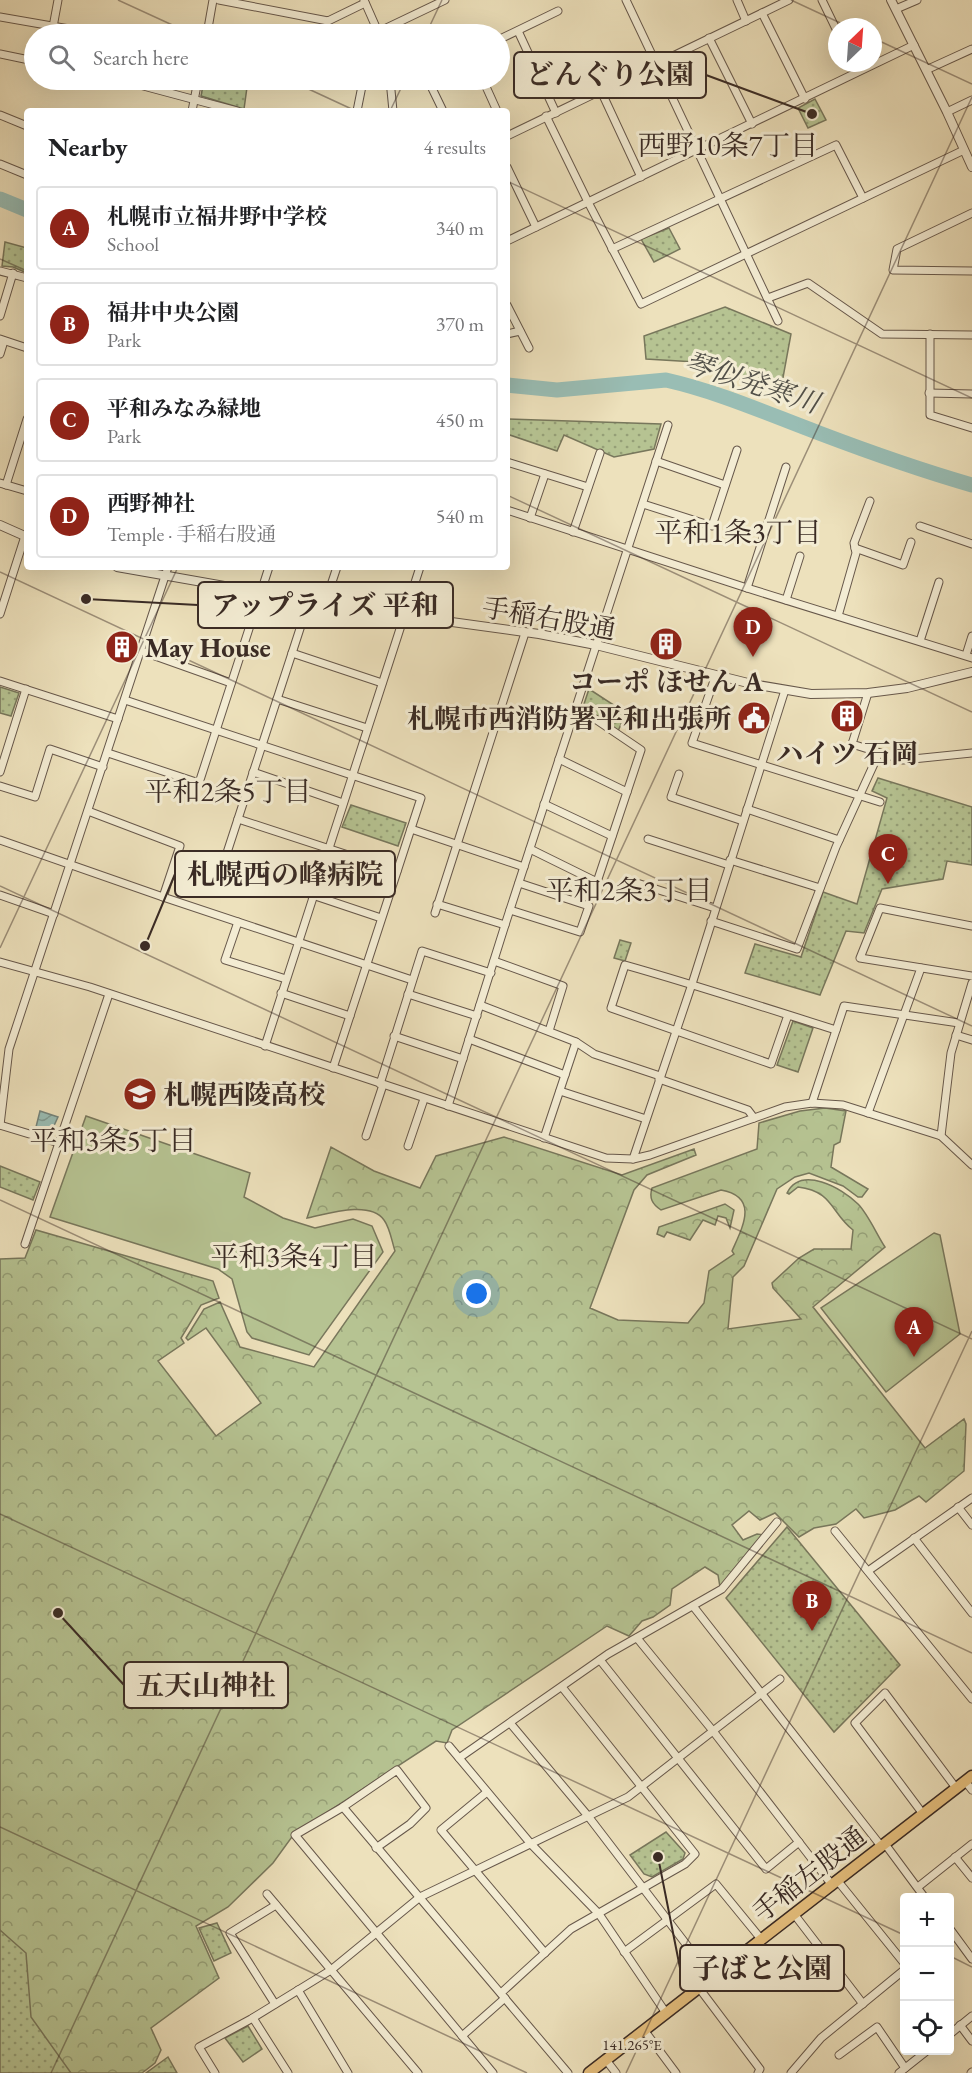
<!DOCTYPE html>
<meta charset="utf-8">
<style>
:root{--surface:#fff;--page:#f6f6f6;--text:#202124;--muted:#757577;--line:#e0e0e0;--accent:#8f2418}
body{margin:0;font-family:"EB Garamond","Noto Serif JP",serif;background:var(--page);color:var(--text)}
.controls{position:absolute;right:18px;bottom:18px;display:grid;overflow:hidden;border-radius:6px;box-shadow:0 6px 24px #0002}
.controls button{width:54px;height:54px;display:grid;place-items:center;padding:0;border:0;border-bottom:2px solid var(--line);background:var(--surface);color:var(--text);font:30px sans-serif}
.compass{position:absolute;left:828px;top:18px;width:54px;height:54px;border-radius:50%;background:var(--surface);box-shadow:0 6px 24px #0002;rotate:25deg}
.you{position:absolute;left:477px;top:1294px;width:21px;height:21px;margin:-15px;border:4px solid #fff;border-radius:50%;background:#1a73e8;box-shadow:0 0 0 9px #1a73e833}
.badge{display:grid;place-items:center;width:39px;height:39px;border-radius:50%;background:var(--accent);color:#fff;font-size:20px;font-weight:700}
.pin{position:absolute;translate:-50% -50px;filter:drop-shadow(0 2px 3px #0008)}
.pin::after{content:'';position:absolute;top:32px;width:21px;height:18px;background:inherit;clip-path:polygon(0 0,100% 0,50% 100%)}
.list{margin:0;padding:0;list-style:none}
h2{display:flex;justify-content:space-between;align-items:center;height:78px;margin:0;padding:0 24px;font-size:26px}
h2 small{font-size:20px;font-weight:400;color:var(--muted)}
.list li{display:grid;grid-template-columns:39px 1fr auto;gap:18px;align-items:center;box-sizing:border-box;height:84px;margin:0 12px 12px;padding:0 12px;border:2px solid var(--line);border-radius:6px}
.list b{display:block;font-size:22px;white-space:nowrap}
.list p{margin:0;font-size:20px;white-space:nowrap;color:var(--muted)}
.list em{font-size:20px;font-style:normal;color:var(--muted)}
.icon{flex:none;width:33px;height:33px;fill:none;stroke:currentColor;stroke-width:2;stroke-linecap:round;stroke-linejoin:round}
.map{position:relative;flex:none;width:972px;height:2073px;overflow:hidden}
.search{position:absolute;background:var(--surface);box-shadow:0 6px 24px #0002;left:24px;top:24px;width:486px;height:66px;display:flex;align-items:center;gap:15px;box-sizing:border-box;padding:0 21px;border-radius:33px;color:var(--muted);font-size:22px}
.panel{position:absolute;background:var(--surface);box-shadow:0 6px 24px #0002;left:24px;top:108px;width:486px;height:462px;border-radius:6px}
.map>svg:first-child{display:block}
.green{fill:#b6c392;stroke:#78775c;stroke-width:1.5}
.forest{fill:url(#forest-crowns);stroke:#78775c;stroke-width:1.5}
.park{fill:url(#park-dots);stroke:#78775c;stroke-width:1.5}
.water{fill:url(#water-waves);stroke:#73837b;stroke-width:1.5}
.lines{fill:none;stroke-linecap:round;stroke-linejoin:round}
.river{stroke:#99bdb4;stroke-width:15}
.minor-casing{stroke:#67584b;stroke-width:9}
.tertiary-casing{stroke:#67584b;stroke-width:10}
.primary-casing{stroke:#3a2b25;stroke-width:13}
.minor{stroke:#f3ecd3;stroke-width:7}
.tertiary{stroke:#f3ecd3;stroke-width:8}
.primary{stroke:#e6c07e;stroke-width:10}
.ticks{fill:none;stroke:#3a2b25;stroke-width:1.5;stroke-opacity:0.45}
.labels{text-anchor:middle;dominant-baseline:central;stroke-width:6;stroke-linejoin:round;paint-order:stroke}
.street-label{font-size:27px;fill:#3a2b25;stroke:#f3ecd3}
.poi-label{font-size:27px;font-weight:bold;fill:#3a2b25;stroke:#f3ecd3;text-anchor:start}
.neighbourhood-label{font-size:28px;fill:#3a2b25;stroke:#f3ecd3}
.water-label{font-size:28px;font-style:italic;fill:#525049;stroke:#f3ecd3}
.ticks-label{font-size:15px;text-anchor:middle;fill:#3a2b25;stroke:#f3ecd3;stroke-width:6;stroke-linejoin:round;paint-order:stroke}
.leader{fill:none;stroke:#3a2b25;stroke-width:2}
.callout-dot{fill:#3a2b25;stroke:#f3ecd3;stroke-width:2}
.callout{fill:#f3ecd3;stroke:#3a2b25;stroke-width:2}
.callout-label{font-size:28px;text-anchor:middle;font-weight:bold;fill:#3a2b25}
</style>
<div class="map">
<svg width="972" height="2073" viewBox="0 0 972 2073">
<defs>
<pattern id="forest-crowns" width="20" height="18" patternUnits="userSpaceOnUse" patternTransform="scale(1.5)"><rect width="20" height="18" fill="#b6c392"/><path d="M2 6a3 3 0 1 1 6 0M12 15a3 3 0 1 1 6 0" fill="none" stroke="#959f77"/></pattern>
<pattern id="park-dots" width="8" height="8" patternUnits="userSpaceOnUse" patternTransform="scale(1.5)"><rect width="8" height="8" fill="#b6c392"/><path d="M2 2h.1M6 6h.1" fill="none" stroke="#959f77" stroke-width="1.8" stroke-linecap="round"/></pattern>
<pattern id="water-waves" width="16" height="10" patternUnits="userSpaceOnUse" patternTransform="scale(1.5)"><rect width="16" height="10" fill="#99bdb4"/><path d="M0 5q4-4 8 0t8 0" fill="none" stroke="#7e9a92"/></pattern>
</defs>
<rect width="100%" height="100%" fill="#ede1bc"/>
<filter id="stains"><feTurbulence type="fractalNoise" baseFrequency=".00333" numOctaves="4"/><feColorMatrix values="0 0 0 0 .2 0 0 0 0 .09 0 0 0 0 .02 0 0 0 .5 -.17"/></filter>
<radialGradient id="worn" r=".72"><stop offset=".6" stop-color="#630" stop-opacity="0"/><stop offset="1" stop-color="#630" stop-opacity=".3"/></radialGradient>
<!-- green -->
<g class="green">
<path d="M86,1116L250,1173L244,1197L283,1218L315,1228L353,1219L372,1226L383,1252L309,1355L252,1338L247,1332L232,1279L218,1269L50,1217Z"/>
<path d="M934,1233L940,1235L960,1334L886,1392L821,1308Z"/>
</g>
<!-- forest -->
<g class="forest">
<path d="M825,1108L846,1111L840,1142L834,1145L831,1167L868,1189L862,1197H858L843,1186L809,1173L795,1177L777,1189L744,1266L733,1277L728,1329L801,1319L773,1288L772,1283L799,1258L814,1249H851L853,1230C831,1213 833,1191 798,1187L789,1194L787,1193C801,1165 842,1188 858,1204C868,1214 877,1235 885,1247L813,1307L925,1448L964,1419L966,1424L964,1471L926,1502L919,1496L895,1510L864,1518L856,1509L836,1524L814,1528L799,1537L775,1513L760,1520L749,1511L732,1525L743,1540L757,1534L764,1535L720,1587L718,1575L705,1567L672,1589L670,1605L653,1617L642,1621L629,1636L607,1626L452,1730L447,1743L436,1741L294,1834L273,1863L228,1907L196,1926L219,1978L151,2028L161,2050L155,2063L142,2073H8L0,2060V1259L25,1258L36,1230L213,1281L219,1298L201,1305L181,1338L184,1343L158,1361L216,1436L261,1403L206,1328L188,1340L186,1338L204,1309L220,1302L240,1347L314,1367L395,1251C392,1242 390,1228 384,1220C370,1200 327,1214 307,1218L331,1147L374,1171L420,1188L436,1156L504,1137L622,1175L694,1149L696,1155L647,1175L634,1190L590,1308L618,1320L688,1323L704,1303L709,1271L734,1254L732,1251C742,1228 760,1197 721,1190L661,1210C652,1204 649,1198 652,1188L757,1149L759,1123L800,1111Z"/>
<path d="M725,1204L734,1210L730,1228L726,1218L718,1216L715,1225L703,1220L690,1240L667,1232L664,1237L657,1234L659,1227Z"/>
</g>
<!-- park -->
<g class="park">
<path d="M204,80H248L244,109L201,96Z"/>
<path d="M815,99L826,120L808,128L798,108Z"/>
<path d="M669,228L680,249L654,262L641,239Z"/>
<path d="M5,242L27,248V273L13,267L2,266Z"/>
<path d="M725,307L791,334L780,394L696,362L646,359L644,336Z"/>
<path d="M507,419L661,424L654,449L614,457L564,435L557,451L507,434Z"/>
<path d="M0,687L19,693L11,716L0,713Z"/>
<path d="M589,689L626,713L618,731L583,707Z"/>
<path d="M878,778L972,807V865L947,861L943,879L882,889L864,933L846,931L820,995L745,973L755,944L801,957L823,892L857,904L887,798L872,791Z"/>
<path d="M351,805L406,823L398,846L342,827Z"/>
<path d="M620,940L631,943L625,961L614,958Z"/>
<path d="M793,1021L813,1028L798,1072L777,1065Z"/>
<path d="M0,1166L40,1182L33,1200L0,1187Z"/>
<path d="M787,1527L900,1665L834,1732L726,1598Z"/>
<path d="M666,1832L685,1853L683,1859L652,1877L644,1874L630,1855Z"/>
<path d="M217,1923L231,1953L214,1961L199,1928Z"/>
<path d="M0,1930L26,1953L31,2017L71,2073H0Z"/>
<path d="M248,2026L262,2049L243,2062L225,2038Z"/>
<path d="M168,2057L177,2073H146Z"/>
</g>
<!-- water -->
<path class="water" d="M40,1111L58,1117L52,1130L36,1127Z"/>
<g class="lines">
<!-- river -->
<g class="river">
<path d="M0,199L27,210"/>
<path d="M507,385L557,390L666,380C719,392 768,414 819,433C869,452 920,470 972,485"/>
</g>
<defs>
<g id="minor">
<path d="M219,0L328,21L365,3"/>
<path d="M364,0L379,34"/>
<path d="M626,0L778,321"/>
<path d="M737,0L746,21"/>
<path d="M822,0L837,31"/>
<path d="M896,9L917,0"/>
<path d="M762,13L805,99"/>
<path d="M0,17L98,34"/>
<path d="M53,27L58,0"/>
<path d="M518,31L556,113"/>
<path d="M378,32L445,0"/>
<path d="M207,34L213,0"/>
<path d="M709,38L752,124"/>
<path d="M500,39L558,11"/>
<path d="M0,54L34,61"/>
<path d="M926,70L972,49"/>
<path d="M121,80L237,111"/>
<path d="M354,80L391,86"/>
<path d="M390,80L393,111"/>
<path d="M428,80L443,111"/>
<path d="M483,80L497,111"/>
<path d="M601,91L641,177"/>
<path d="M192,111L198,80"/>
<path d="M357,111L363,81"/>
<path d="M947,112L972,100"/>
<path d="M0,115L27,126"/>
<path d="M546,116L588,202L641,304L964,150"/>
<path d="M507,136L789,0"/>
<path d="M0,164L27,175"/>
<path d="M507,167L536,227"/>
<path d="M972,213L897,249L893,270L972,271"/>
<path d="M507,241L914,45"/>
<path d="M612,249L836,145L863,198"/>
<path d="M0,271L27,278"/>
<path d="M768,298L808,283L882,334L972,335"/>
<path d="M507,305L529,348"/>
<path d="M0,316L13,273"/>
<path d="M507,334L520,331"/>
<path d="M930,334V415L972,428"/>
<path d="M0,339L27,348"/>
<path d="M0,354L4,341"/>
<path d="M929,393L972,394"/>
<path d="M656,461L725,485"/>
<path d="M507,462L588,487"/>
<path d="M0,483L27,491"/>
<path d="M6,485L27,419"/>
<path d="M643,504L712,526L737,450"/>
<path d="M507,510L747,588L972,658"/>
<path d="M530,518L545,474"/>
<path d="M920,526L972,544"/>
<path d="M573,532L600,453"/>
<path d="M855,548L903,565L911,542"/>
<path d="M747,588L786,467"/>
<path d="M786,600L800,556"/>
<path d="M309,601L223,865L381,918"/>
<path d="M325,603L337,567"/>
<path d="M0,614L25,536"/>
<path d="M838,616L856,553L854,543L870,501"/>
<path d="M920,641L939,582"/>
<path d="M141,651L231,683"/>
<path d="M292,653L382,683"/>
<path d="M966,655L972,636"/>
<path d="M716,675L692,743L880,802"/>
<path d="M0,681L118,719"/>
<path d="M868,693L852,744L903,760L972,753"/>
<path d="M277,699L367,728"/>
<path d="M125,700L421,798L333,1068"/>
<path d="M108,753L199,783L269,567"/>
<path d="M559,759L627,792"/>
<path d="M0,772L26,689"/>
<path d="M253,772L343,803"/>
<path d="M679,774L671,797L743,821"/>
<path d="M0,786L35,797L50,749L103,767"/>
<path d="M544,804L612,836"/>
<path d="M747,809L839,840"/>
<path d="M88,811L180,846L163,897"/>
<path d="M238,819L397,871"/>
<path d="M411,829L524,867"/>
<path d="M648,839L729,865"/>
<path d="M0,840L163,897L412,980"/>
<path d="M530,849L597,882L641,750L576,706"/>
<path d="M730,860L820,888"/>
<path d="M637,883L715,908"/>
<path d="M0,895L54,914"/>
<path d="M437,904L505,925"/>
<path d="M510,910L580,932L589,906L519,883"/>
<path d="M435,913L525,633"/>
<path d="M711,921L797,949L836,847L879,753"/>
<path d="M238,922L225,960L286,979"/>
<path d="M972,926L880,908L860,958L972,976"/>
<path d="M494,961L563,986L549,1031"/>
<path d="M0,962L90,987L606,1158L633,1159L650,1155L785,1107L812,1103L843,1105L941,1136L972,1165"/>
<path d="M281,993L350,1016"/>
<path d="M408,994L477,1016"/>
<path d="M480,1005L576,1042L594,1054L660,1076"/>
<path d="M788,1015L771,1064L611,1008L625,965C696,985 766,1008 836,1030"/>
<path d="M956,1035L972,1040"/>
<path d="M394,1036L463,1059"/>
<path d="M469,1039L565,1075"/>
<path d="M265,1046L420,567"/>
<path d="M659,1079L748,1110L754,1118"/>
<path d="M380,1084L422,951L491,973"/>
<path d="M560,1091L646,1119"/>
<path d="M812,1103L844,1006L959,1023"/>
<path d="M448,1106L505,925L668,425"/>
<path d="M868,1113L921,968"/>
<path d="M0,1125L9,1049L168,567"/>
<path d="M0,1125L59,1143"/>
<path d="M366,1136L383,1085"/>
<path d="M941,1136L951,1053L972,983"/>
<path d="M544,1138L576,1042"/>
<path d="M408,1146L424,1099"/>
<path d="M633,1159L692,984L785,690"/>
<path d="M25,1244L109,994"/>
<path d="M958,1507L972,1525"/>
<path d="M835,1531L972,1699"/>
<path d="M914,1538L972,1613"/>
<path d="M868,1571L972,1498"/>
<path d="M693,1606L881,1846"/>
<path d="M637,1638L713,1731L832,1885"/>
<path d="M600,1660L766,1869L799,1842"/>
<path d="M510,1723L588,1816L689,1948L709,1980"/>
<path d="M449,1746L531,1844L599,1914L666,2013"/>
<path d="M459,1758L608,1654L722,1589L777,1522"/>
<path d="M965,1781L972,1790"/>
<path d="M487,1792L441,1830L545,1953"/>
<path d="M343,1807L568,2073"/>
<path d="M923,1814L855,1723L885,1693L956,1788"/>
<path d="M885,1844L925,1898"/>
<path d="M376,1848L410,1824L426,1808L397,1770L343,1807L295,1835L493,2073"/>
<path d="M955,1857L972,1878"/>
<path d="M837,1880L904,1963"/>
<path d="M918,1887L972,1844"/>
<path d="M267,1894L418,2073"/>
<path d="M794,1914L863,2004"/>
<path d="M950,1929L972,1959"/>
<path d="M624,1952L716,1884L761,1939"/>
<path d="M699,1988L760,2069L758,2073"/>
<path d="M298,1990L348,2073"/>
<path d="M501,1993L571,1929L685,1864L695,1854L562,1687"/>
<path d="M275,2004L230,1933L276,1905"/>
<path d="M253,2018L288,2073"/>
<path d="M960,2025L972,2041"/>
<path d="M644,2030L676,2073"/>
<path d="M950,2034L972,2016"/>
<path d="M462,2036L505,1998"/>
<path d="M839,2055L877,2027L905,2068"/>
<path d="M606,2060L616,2073"/>
<path d="M215,2073L199,2047L251,2019L331,1970L420,1897L628,1797L780,1679"/>
<path d="M791,2073L821,2038L904,1970"/>
<path d="M899,2073L928,2050"/>
<path d="M971,2073L972,2072"/>
</g>
<g id="tertiary">
<path d="M891,0L947,112L972,167"/>
<path d="M0,525L27,537"/>
<path d="M117,567L350,608L539,634L596,645L752,684L811,694L868,693L907,688L972,672"/>
</g>
<path id="primary" d="M589,2073L972,1776"/>
</defs>
<!-- minor casing -->
<use href="#minor" class="minor-casing"/>
<!-- tertiary casing -->
<use href="#tertiary" class="tertiary-casing"/>
<!-- primary casing -->
<use href="#primary" class="primary-casing"/>
<!-- minor -->
<use href="#minor" class="minor"/>
<!-- tertiary -->
<use href="#tertiary" class="tertiary"/>
<!-- primary -->
<use href="#primary" class="primary"/>
</g>
<!-- ticks -->
<path class="ticks" d="M118,0L192,34M791,0L849,27M426,34L442,0M873,38L972,84M289,80L356,111M390,111L405,80M507,181L972,398M0,259L27,271M507,495L972,712M0,572L972,1026M0,886L972,1339M0,948L178,567M0,1200L972,1653M0,1514L904,1935M0,1827L527,2073M950,1956L972,1967M51,2073L972,97M626,2073L972,1331"/>
<!-- icons -->
<defs>
<symbol id="building-disc" viewBox="-11 -11 22 22"><circle r="9.5" fill="#8f2418" stroke="#f3ecd3"/><path d="M-4-6H4V6H1V3H-1V6H-4ZM-2.5-4.3h1.7v1.8h-1.7ZM.8-4.3h1.7v1.8H.8ZM-2.5-1h1.7V.8h-1.7ZM.8-1h1.7V.8H.8Z" fill="#fff"/></symbol>
<symbol id="civic-disc" viewBox="-11 -11 22 22"><circle r="9.5" fill="#8f2418" stroke="#f3ecd3"/><path d="M-.6-6.5H3V-4.5H.6V-3L4-1V1h2V6H-6V1h2V-1L-.6-3ZM-1.2 2.5V6h2.4V2.5Z" fill="#fff"/></symbol>
<symbol id="school-disc" viewBox="-11 -11 22 22"><circle r="9.5" fill="#8f2418" stroke="#f3ecd3"/><path d="M0-5L7-2L0 1L-7-2ZM-4 1L0 2.5L4 1V4Q0 6-4 4Z" fill="#fff"/></symbol>
</defs>
<g fill-rule="evenodd">
<use href="#building-disc" x="647" y="625" width="38" height="38"/>
<use href="#building-disc" x="103" y="628" width="38" height="38"/>
<use href="#building-disc" x="828" y="697" width="38" height="38"/>
<use href="#civic-disc" x="735" y="699" width="38" height="38"/>
<use href="#school-disc" x="121" y="1075" width="38" height="38"/>
</g>
<g class="labels">
<!-- street labels -->
<g class="street-label">
<text transform="translate(549 618) rotate(10)">手稲右股通</text>
<text transform="translate(809 1874) rotate(-38)">手稲左股通</text>
</g>
<!-- poi labels -->
<g class="poi-label">
<text x="145" y="647">May House</text>
<text x="666" y="681" text-anchor="middle">コーポ ほせん A</text>
<text x="731" y="718" text-anchor="end">札幌市西消防署平和出張所</text>
<text x="847" y="753" text-anchor="middle">ハイツ 石岡</text>
<text x="163" y="1094">札幌西陵高校</text>
</g>
<!-- neighbourhood labels -->
<g class="neighbourhood-label">
<text x="728" y="145">西野10条7丁目</text>
<text x="738" y="532">平和1条3丁目</text>
<text x="228" y="791">平和2条5丁目</text>
<text x="629" y="890">平和2条3丁目</text>
<text x="113" y="1140">平和3条5丁目</text>
<text x="294" y="1256">平和3条4丁目</text>
</g>
<!-- water labels -->
<g class="water-label">
<text transform="translate(752 382) rotate(18)">琴似発寒川</text>
</g>
</g>
<g class="ticks-label">
<text x="632" y="2050">141.265°E</text>
</g>
<!-- callouts -->
<path class="leader" d="M812 114L706 75M86 599L198 605M145 946L175 874M58 1613L124 1685M658 1857L680 1968"/>
<g class="callout-dot">
<circle cx="812" cy="114" r="6"/>
<circle cx="86" cy="599" r="6"/>
<circle cx="145" cy="946" r="6"/>
<circle cx="58" cy="1613" r="6"/>
<circle cx="658" cy="1857" r="6"/>
</g>
<g class="callout">
<rect x="514" y="52" width="192" height="46" rx="6"/>
<rect x="198" y="582" width="255" height="46" rx="6"/>
<rect x="175" y="851" width="220" height="46" rx="6"/>
<rect x="124" y="1662" width="164" height="46" rx="6"/>
<rect x="680" y="1945" width="164" height="46" rx="6"/>
</g>
<g class="callout-label">
<text x="610" y="84">どんぐり公園</text>
<text x="325" y="615">アップライズ 平和</text>
<text x="285" y="884">札幌西の峰病院</text>
<text x="206" y="1695">五天山神社</text>
<text x="762" y="1978">子ばと公園</text>
</g>
<rect width="100%" height="100%" filter="url(#stains)"/>
<rect width="100%" height="100%" fill="url(#worn)"/>
</svg>
<div class="controls">
<button>+</button>
<button>−</button>
<button><svg class="icon" aria-label="locate" viewBox="0 0 24 24"><circle cx="12" cy="12" r="6"/><path d="M12 2v4M12 18v4M2 12h4M18 12h4"/></svg></button>
</div>
<svg class="compass" viewBox="-18 -18 36 36"><path d="M0-13l5 13h-10z" fill="#e53935"/><path d="M0 13l5-13h-10z" fill="#757577"/></svg>
<div class="you"></div>
<div class="pin badge" style="left:914px;top:1357px">A</div>
<div class="pin badge" style="left:812px;top:1631px">B</div>
<div class="pin badge" style="left:888px;top:884px">C</div>
<div class="pin badge" style="left:753px;top:657px">D</div>
<div class="search"><svg class="icon" aria-label="search" viewBox="0 0 24 24"><circle cx="10" cy="10" r="6"/><path d="M15 15l6 6"/></svg>Search here</div>
<section class="panel">
<h2>Nearby<small>4 results</small></h2>
<ul class="list">
<li><span class="badge">A</span><div><b>札幌市立福井野中学校</b><p>School</p></div><em>340 m</em></li>
<li><span class="badge">B</span><div><b>福井中央公園</b><p>Park</p></div><em>370 m</em></li>
<li><span class="badge">C</span><div><b>平和みなみ緑地</b><p>Park</p></div><em>450 m</em></li>
<li><span class="badge">D</span><div><b>西野神社</b><p>Temple · 手稲右股通</p></div><em>540 m</em></li>
</ul>
</section>
</div>
